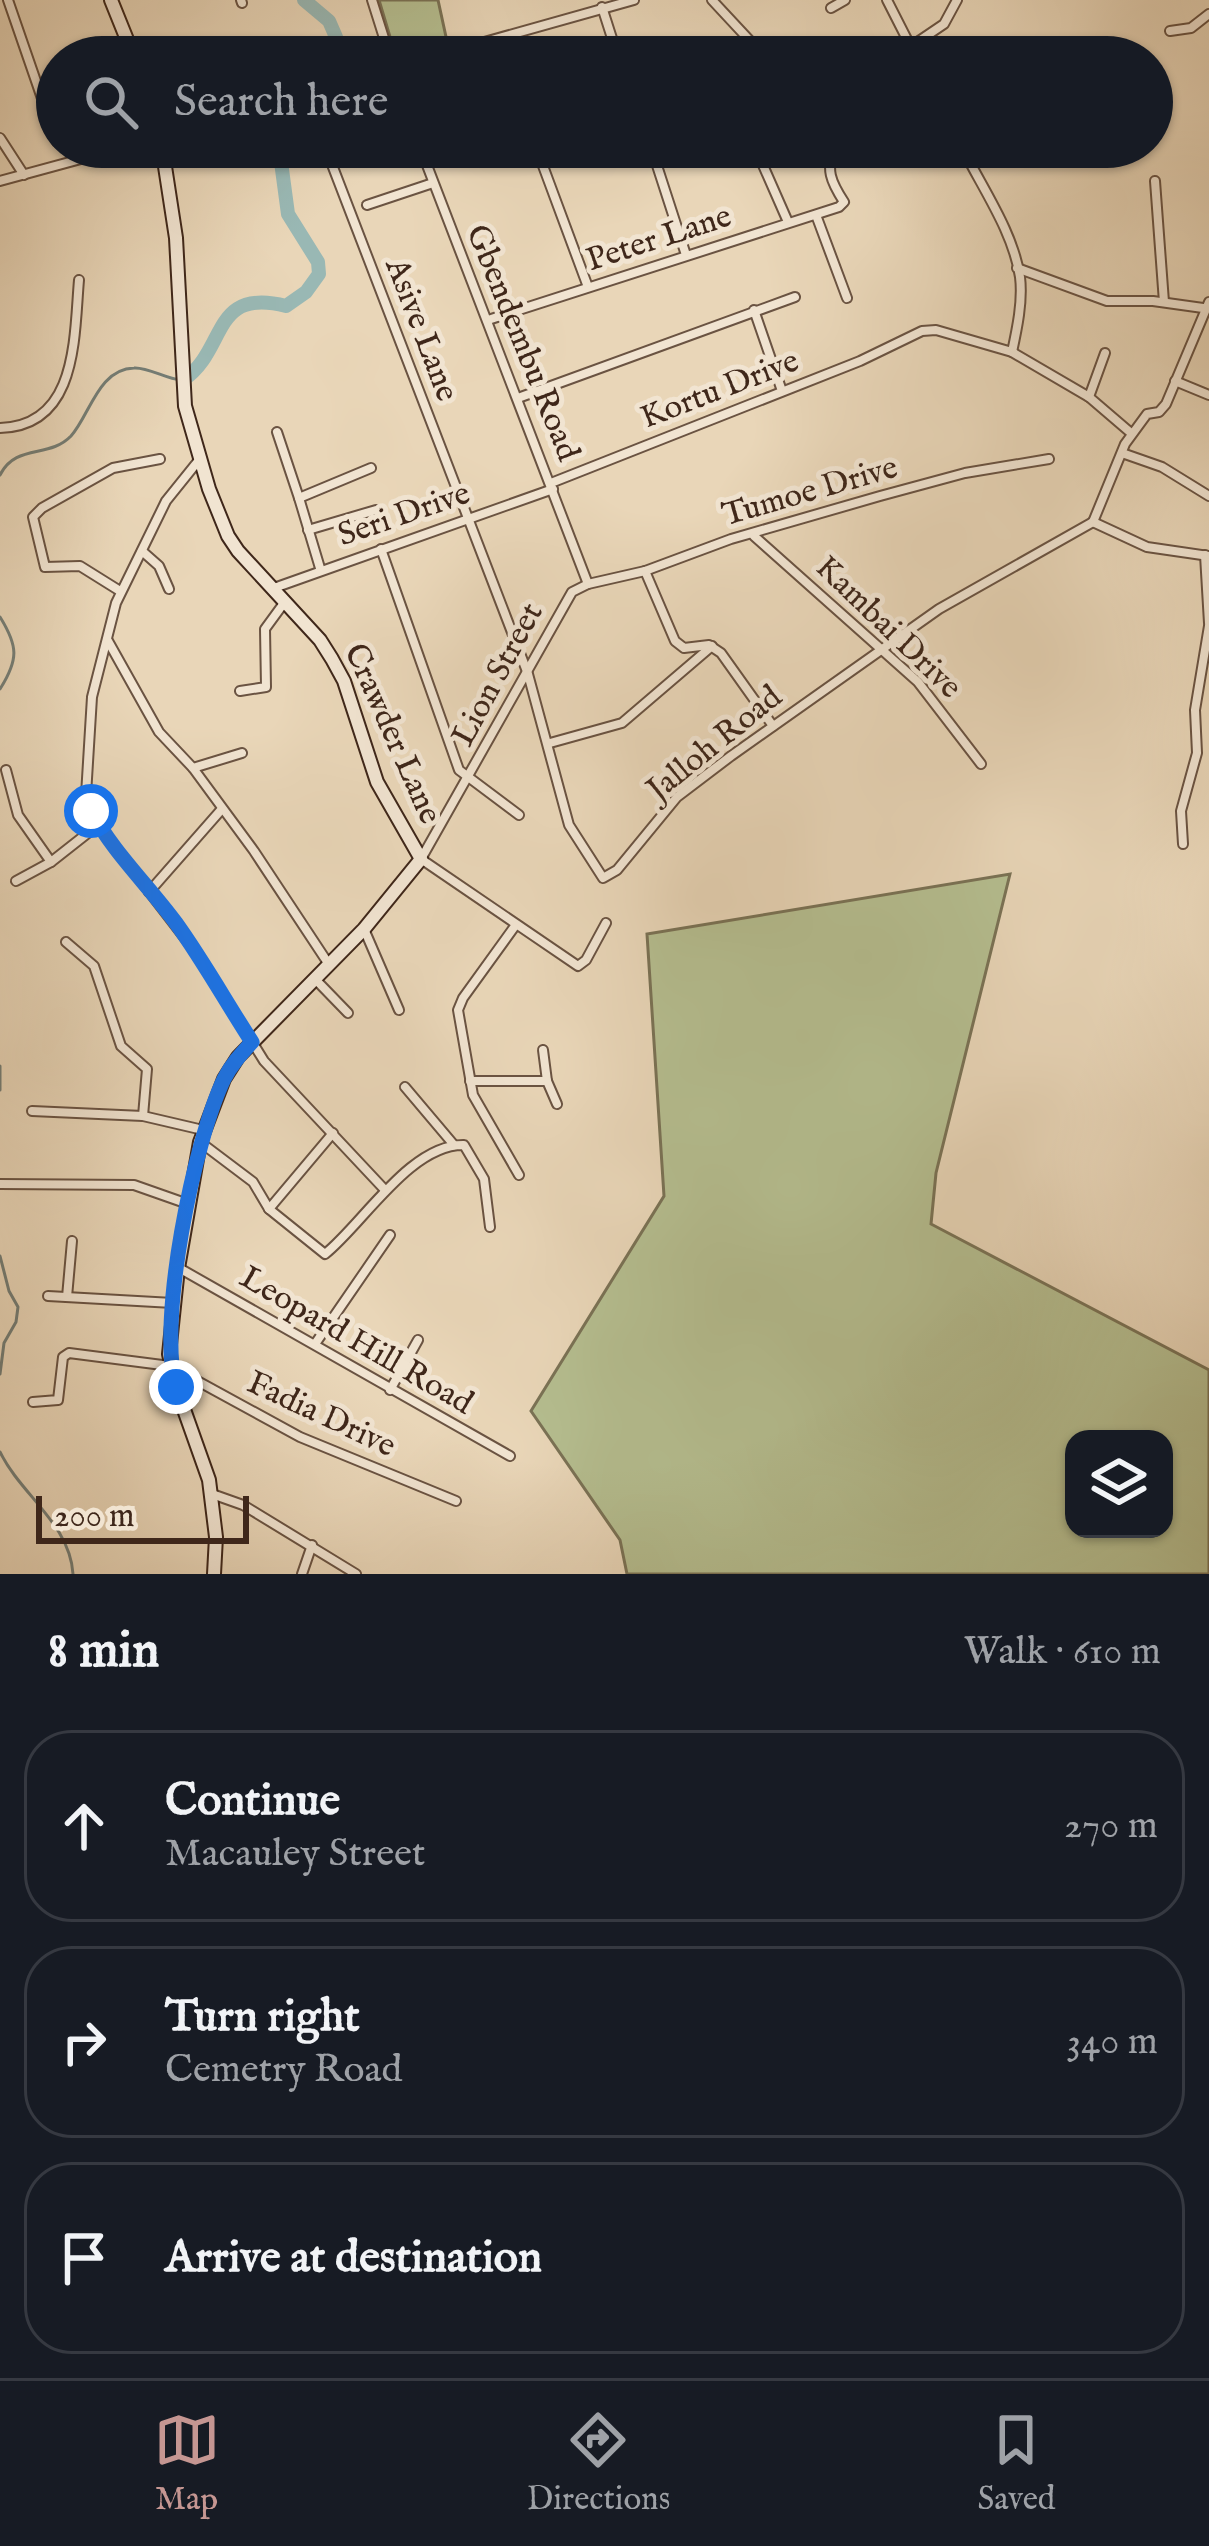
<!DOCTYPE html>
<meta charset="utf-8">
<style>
:root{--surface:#171b24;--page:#20242c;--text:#f1f3f6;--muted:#9ea1a6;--line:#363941;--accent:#c59692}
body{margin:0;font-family:"IM FELL English",serif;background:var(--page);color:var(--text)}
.controls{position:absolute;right:36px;bottom:36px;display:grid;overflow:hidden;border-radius:24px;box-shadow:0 3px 9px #0004}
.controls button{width:108px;height:108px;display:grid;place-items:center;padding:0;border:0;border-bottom:3px solid var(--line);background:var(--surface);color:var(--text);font:60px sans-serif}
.scale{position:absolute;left:36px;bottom:30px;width:213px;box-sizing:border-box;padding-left:12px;border:6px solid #3f271a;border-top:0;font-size:33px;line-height:42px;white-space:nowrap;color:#3f271a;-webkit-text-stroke:9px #f1e4d1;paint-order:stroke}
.stop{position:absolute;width:36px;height:36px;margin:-27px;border:9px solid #1a73e8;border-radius:50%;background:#fff}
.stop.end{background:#1a73e8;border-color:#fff;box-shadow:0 3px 12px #0008}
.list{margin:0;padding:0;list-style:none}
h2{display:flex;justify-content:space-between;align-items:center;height:156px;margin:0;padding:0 48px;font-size:51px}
h2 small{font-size:39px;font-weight:400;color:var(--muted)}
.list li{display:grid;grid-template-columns:78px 1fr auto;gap:36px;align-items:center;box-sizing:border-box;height:192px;margin:0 24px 24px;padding:0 24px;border:3px solid var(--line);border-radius:48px}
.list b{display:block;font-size:45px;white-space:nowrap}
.list p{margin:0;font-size:39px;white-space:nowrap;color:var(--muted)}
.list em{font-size:39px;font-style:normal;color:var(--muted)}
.icon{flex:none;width:66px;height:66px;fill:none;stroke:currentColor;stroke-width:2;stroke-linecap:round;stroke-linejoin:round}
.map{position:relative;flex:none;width:1209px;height:1574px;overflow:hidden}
.search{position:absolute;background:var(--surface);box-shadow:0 3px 9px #0004;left:36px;right:36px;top:36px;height:132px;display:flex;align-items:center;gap:30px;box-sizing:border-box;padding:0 42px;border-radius:66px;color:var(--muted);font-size:45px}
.sheet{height:804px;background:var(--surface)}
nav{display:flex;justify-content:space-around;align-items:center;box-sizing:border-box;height:168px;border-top:3px solid var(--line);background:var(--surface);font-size:33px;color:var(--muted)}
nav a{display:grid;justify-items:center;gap:6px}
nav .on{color:var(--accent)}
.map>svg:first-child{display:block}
.green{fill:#b5be90;stroke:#7a7255;stroke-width:3;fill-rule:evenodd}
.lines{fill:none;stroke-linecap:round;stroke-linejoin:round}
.stream{stroke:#757e76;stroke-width:3}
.river{stroke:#99b8b4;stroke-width:14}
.street-casing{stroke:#6a5342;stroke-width:12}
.secondary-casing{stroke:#3f271a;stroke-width:16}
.street{stroke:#f1e4d1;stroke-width:8}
.secondary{stroke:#f1e4d1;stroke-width:12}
.route{stroke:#1a73e8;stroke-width:15}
.labels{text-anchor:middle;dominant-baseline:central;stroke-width:10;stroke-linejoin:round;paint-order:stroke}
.street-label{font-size:33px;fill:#3f271a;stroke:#f1e4d1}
</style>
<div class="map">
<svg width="1209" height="1574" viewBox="0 0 1209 1574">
<rect width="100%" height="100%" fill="#e9d6b8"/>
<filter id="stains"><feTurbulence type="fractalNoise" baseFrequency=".00167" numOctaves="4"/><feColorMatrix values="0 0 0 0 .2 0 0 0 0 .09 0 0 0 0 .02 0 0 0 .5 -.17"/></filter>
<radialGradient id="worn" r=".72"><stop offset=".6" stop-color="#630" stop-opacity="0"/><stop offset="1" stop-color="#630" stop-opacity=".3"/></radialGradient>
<!-- green -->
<g class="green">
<path d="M379,0H438L448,46L396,57Z"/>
<path d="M1010,874L936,1173L931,1224L1209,1370V1574H627L620,1540L531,1411L664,1196L647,934ZM1074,1439H1164V1529H1074Z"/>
</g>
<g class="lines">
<!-- stream -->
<g class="stream">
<path d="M0,475C16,443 49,459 71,436C90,415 98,369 134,368C148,367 166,379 181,380"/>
<path d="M0,617C18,646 19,659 0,689"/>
<path d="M0,1066V1090"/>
<path d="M0,1256L9,1291L18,1307L16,1322L4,1343L0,1374"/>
<path d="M0,1452C21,1495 70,1524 73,1574"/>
</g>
<!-- river -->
<g class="river">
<path d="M300,57L326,48L336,37L329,21L304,0"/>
<path d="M183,380C228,350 210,287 286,306L306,292L319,274L318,262L288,214L279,147"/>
</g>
<defs>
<g id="street">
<path d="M8,0L57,142"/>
<path d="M241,0L242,3"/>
<path d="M372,0L390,57"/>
<path d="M712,0L765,57"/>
<path d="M887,0L916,57"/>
<path d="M602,7L618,57"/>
<path d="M831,8L845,0"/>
<path d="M1170,31L1191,28L1209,14"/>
<path d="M431,57L634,0"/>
<path d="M902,57L910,47L944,24L957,0"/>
<path d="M0,138L24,175"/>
<path d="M359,147L334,155L331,162L528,674L569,825L603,878L617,870L677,797L731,756L939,609L1093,522"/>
<path d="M420,147L588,584"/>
<path d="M536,147L588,287"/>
<path d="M651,147L686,255"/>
<path d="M755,147L788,222"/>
<path d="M0,181L125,147"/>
<path d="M1155,181L1164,302"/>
<path d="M367,205L433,183"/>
<path d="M816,215L847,298"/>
<path d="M1017,268L1107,301H1153L1203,308"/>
<path d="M754,310L782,391"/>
<path d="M488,320L839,207L844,202C831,182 825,169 835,147"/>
<path d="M1012,352L1089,397L1131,433"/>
<path d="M1175,381L1209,395"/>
<path d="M1089,397L1105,353"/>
<path d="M518,398L795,297"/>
<path d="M0,428C78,426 74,337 79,280"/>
<path d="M277,432L299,498"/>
<path d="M1122,453L1162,467L1209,496"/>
<path d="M199,460L166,501L116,603L92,697L86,795L98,825L198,955L264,1061L385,1190"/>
<path d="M551,483L860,361L922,331L936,330L1012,352C1017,329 1023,301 1020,277C1013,231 982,188 962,147"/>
<path d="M1093,522L1125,444L1147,414L1159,412L1166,404L1209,302"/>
<path d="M1093,522L1147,547L1209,556"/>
<path d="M308,530L376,510"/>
<path d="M754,536L918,682L981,764"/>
<path d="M381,549L459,770L519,815"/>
<path d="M142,551L159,566L169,589"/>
<path d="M1205,555L1209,623"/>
<path d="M320,568L299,498L371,468"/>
<path d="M645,571L675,641L684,648L709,645L721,653L773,726"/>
<path d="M274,588L553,489"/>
<path d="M120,591L80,566L45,567L33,517L42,508L113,468L160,459"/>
<path d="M108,641L159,732L193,768L254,851L328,963"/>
<path d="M240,691L266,687L265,629L284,603"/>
<path d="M550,743L622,723L712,646"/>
<path d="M193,768L242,753"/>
<path d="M6,770L18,815L51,862"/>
<path d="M1183,844L1181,811L1197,753L1195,710L1209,626"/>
<path d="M16,881L51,862L98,825"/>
<path d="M149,892L221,810"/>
<path d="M606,923L586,960L578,966L421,859L572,592L588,584L645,571L731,539L880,496L965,473L1049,459"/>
<path d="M515,926L463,998L458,1010L473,1095L519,1175"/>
<path d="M364,929L399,1010"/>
<path d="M66,942L94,966L121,1046L147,1069L143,1116"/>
<path d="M315,979L348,1013"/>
<path d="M543,1050L547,1081L557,1104"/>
<path d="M470,1081H547"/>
<path d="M405,1087L454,1145"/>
<path d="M32,1111L143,1116L203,1130"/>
<path d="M200,1142L253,1182L269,1209L325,1254C362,1225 410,1144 464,1145L484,1179L490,1227"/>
<path d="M0,1184L134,1185L188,1204"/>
<path d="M269,1209L333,1133"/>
<path d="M179,1268L510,1456"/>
<path d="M48,1296L173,1303"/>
<path d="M67,1297L72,1241"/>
<path d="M315,1344L390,1235"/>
<path d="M390,1390L418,1340"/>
<path d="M33,1402L58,1400L63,1357L69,1353L170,1366L300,1437L456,1501"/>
<path d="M212,1494L243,1505L356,1574"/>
<path d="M302,1574L312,1545"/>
</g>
<g id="secondary">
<path d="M111,0L134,57"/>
<path d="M162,147L176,238L185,406L209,489L228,536L238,551L320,640L332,659L344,681L377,782L421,859L364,929L238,1057L224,1079L200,1142L178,1268L169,1354L176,1387L209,1480L216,1537L214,1574"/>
</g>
</defs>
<!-- street casing -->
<use href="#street" class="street-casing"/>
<!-- secondary casing -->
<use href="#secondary" class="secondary-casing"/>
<!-- street -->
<use href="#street" class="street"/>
<!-- secondary -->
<use href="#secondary" class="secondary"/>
</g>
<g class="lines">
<!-- route -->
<path class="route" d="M91,811C113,852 148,885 176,923C204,962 226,1002 252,1042C241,1054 231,1065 224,1079C194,1141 157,1322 176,1387"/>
</g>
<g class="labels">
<!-- street labels -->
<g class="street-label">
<text transform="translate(659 239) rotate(-18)">Peter Lane</text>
<text transform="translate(421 330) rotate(69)">Asive Lane</text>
<text transform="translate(522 343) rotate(68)">Gbendembu Road</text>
<text transform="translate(720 390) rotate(-21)">Kortu Drive</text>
<text transform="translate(810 492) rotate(-16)">Tumoe Drive</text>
<text transform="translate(404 515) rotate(-19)">Seri Drive</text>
<text transform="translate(888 628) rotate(44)">Kambai Drive</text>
<text transform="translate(498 675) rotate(-62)">Lion Street</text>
<text transform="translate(392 734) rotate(66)">Crawder Lane</text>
<text transform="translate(715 744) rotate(-39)">Jalloh Road</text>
<text transform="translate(356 1341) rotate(30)">Leopard Hill Road</text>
<text transform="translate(321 1415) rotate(25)">Fadia Drive</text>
</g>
</g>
<rect width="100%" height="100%" filter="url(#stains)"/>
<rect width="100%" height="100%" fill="url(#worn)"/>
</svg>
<div class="controls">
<button><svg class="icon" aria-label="layers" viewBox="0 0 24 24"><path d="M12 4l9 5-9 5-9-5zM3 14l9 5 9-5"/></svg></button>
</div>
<div class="scale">200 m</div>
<div class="stop" style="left:91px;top:811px"></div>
<div class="stop end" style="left:176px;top:1387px"></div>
<div class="search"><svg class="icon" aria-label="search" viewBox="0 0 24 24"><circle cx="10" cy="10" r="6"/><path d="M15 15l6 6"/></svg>Search here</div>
</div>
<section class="sheet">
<h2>8 min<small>Walk · 610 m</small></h2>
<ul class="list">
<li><svg class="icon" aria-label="ahead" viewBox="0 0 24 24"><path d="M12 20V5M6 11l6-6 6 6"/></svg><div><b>Continue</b><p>Macauley Street</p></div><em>270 m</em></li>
<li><svg class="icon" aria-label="right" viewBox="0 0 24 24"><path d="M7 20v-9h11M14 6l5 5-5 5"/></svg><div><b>Turn right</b><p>Cemetry Road</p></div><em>340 m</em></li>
<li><svg class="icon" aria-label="arrive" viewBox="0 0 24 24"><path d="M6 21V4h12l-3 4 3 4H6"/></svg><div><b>Arrive at destination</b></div></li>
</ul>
</section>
<nav>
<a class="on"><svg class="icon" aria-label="map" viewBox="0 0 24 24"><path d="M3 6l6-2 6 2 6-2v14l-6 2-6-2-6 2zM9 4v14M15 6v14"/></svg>Map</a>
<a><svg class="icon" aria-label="directions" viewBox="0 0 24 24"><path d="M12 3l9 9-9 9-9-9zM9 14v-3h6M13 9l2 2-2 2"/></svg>Directions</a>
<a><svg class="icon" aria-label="saved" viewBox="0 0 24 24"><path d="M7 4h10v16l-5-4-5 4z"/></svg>Saved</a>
</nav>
